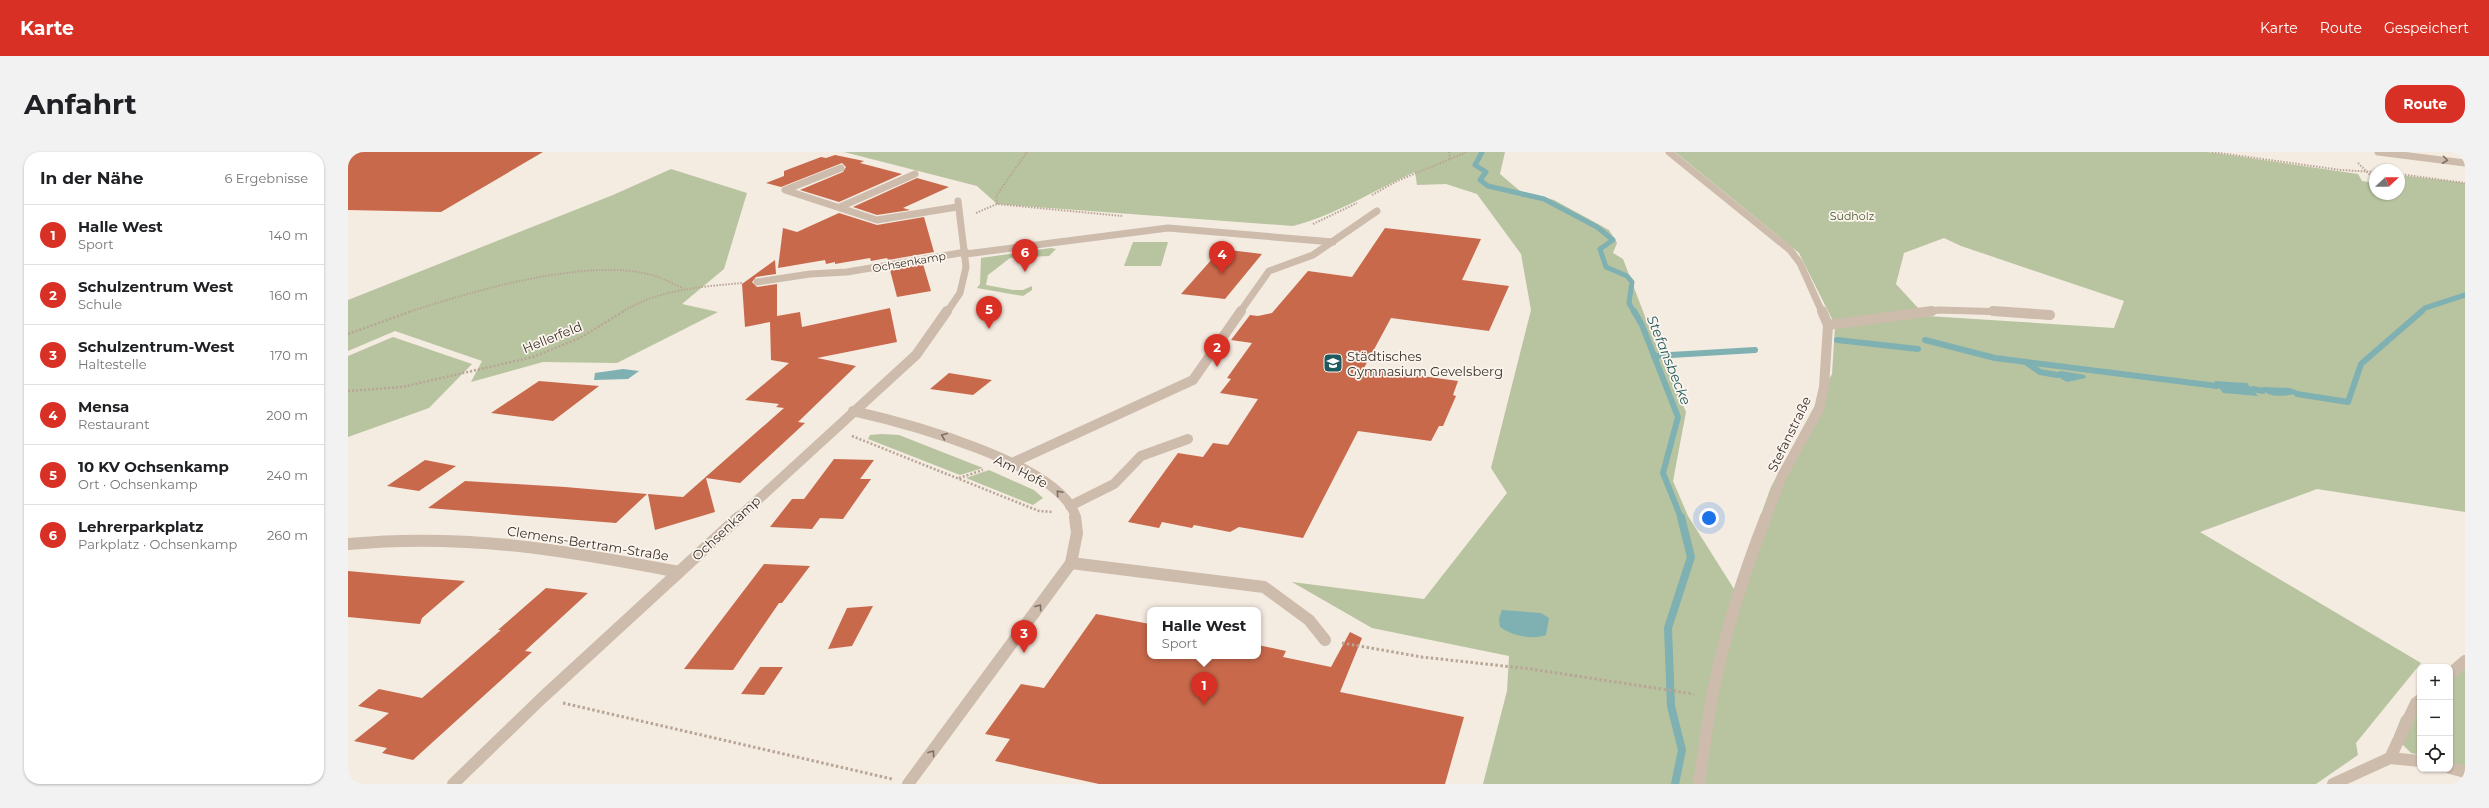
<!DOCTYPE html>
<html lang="de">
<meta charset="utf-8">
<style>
:root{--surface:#fff;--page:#f2f2f2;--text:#202124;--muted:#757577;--line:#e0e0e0;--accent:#d93025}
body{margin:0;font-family:Montserrat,sans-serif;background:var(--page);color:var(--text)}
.controls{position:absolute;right:12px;bottom:12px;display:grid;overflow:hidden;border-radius:8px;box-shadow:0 1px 3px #0004}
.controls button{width:36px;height:36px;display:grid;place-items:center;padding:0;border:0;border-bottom:1px solid var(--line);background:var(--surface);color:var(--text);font:20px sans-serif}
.compass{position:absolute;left:2021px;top:12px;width:36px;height:36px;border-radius:50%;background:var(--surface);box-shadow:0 1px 3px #0004;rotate:68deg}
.you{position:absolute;left:1361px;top:366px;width:14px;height:14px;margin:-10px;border:3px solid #fff;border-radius:50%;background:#1a73e8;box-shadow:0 0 0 6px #1a73e833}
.badge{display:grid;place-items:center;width:26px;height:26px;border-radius:50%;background:var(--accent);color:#fff;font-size:13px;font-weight:700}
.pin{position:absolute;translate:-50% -33px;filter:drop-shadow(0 1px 2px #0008)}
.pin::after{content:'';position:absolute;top:21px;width:14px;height:12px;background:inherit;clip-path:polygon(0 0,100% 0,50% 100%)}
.popup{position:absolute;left:799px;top:455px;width:114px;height:52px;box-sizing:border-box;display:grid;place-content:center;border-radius:8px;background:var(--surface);filter:drop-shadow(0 1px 3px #0005);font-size:13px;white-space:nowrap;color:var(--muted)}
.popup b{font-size:15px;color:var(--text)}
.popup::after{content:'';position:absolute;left:50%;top:100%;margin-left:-8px;border:8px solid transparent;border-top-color:var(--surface)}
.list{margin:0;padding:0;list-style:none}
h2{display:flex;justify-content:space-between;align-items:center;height:52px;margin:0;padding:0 16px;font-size:17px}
h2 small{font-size:13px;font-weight:400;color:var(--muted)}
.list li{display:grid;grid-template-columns:26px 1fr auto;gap:12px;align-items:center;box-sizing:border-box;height:60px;padding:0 16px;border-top:1px solid var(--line)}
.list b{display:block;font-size:15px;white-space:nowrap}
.list p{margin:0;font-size:13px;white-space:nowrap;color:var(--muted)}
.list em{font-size:13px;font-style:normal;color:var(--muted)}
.icon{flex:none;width:22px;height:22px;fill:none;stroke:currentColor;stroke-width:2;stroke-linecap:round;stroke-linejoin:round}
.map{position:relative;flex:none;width:2117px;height:632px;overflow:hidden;border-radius:16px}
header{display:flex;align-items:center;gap:24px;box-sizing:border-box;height:56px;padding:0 20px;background:var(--accent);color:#fff}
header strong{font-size:19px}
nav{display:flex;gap:22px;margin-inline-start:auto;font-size:14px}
.intro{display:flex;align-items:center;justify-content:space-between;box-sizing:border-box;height:96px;padding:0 24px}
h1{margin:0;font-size:28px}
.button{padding:10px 18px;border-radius:16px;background:var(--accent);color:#fff;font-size:14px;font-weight:700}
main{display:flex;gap:24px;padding:0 24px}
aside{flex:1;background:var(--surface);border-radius:16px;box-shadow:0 1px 3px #0004}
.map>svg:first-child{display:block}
.green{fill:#b8c4a0}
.water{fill:#7fb0b2}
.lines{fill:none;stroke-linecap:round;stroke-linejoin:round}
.stream-far2{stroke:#7fb0b2;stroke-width:5}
.stream-far1{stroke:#7fb0b2;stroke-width:6}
.stream{stroke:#7fb0b2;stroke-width:8}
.building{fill:#c8694b}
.path-far2{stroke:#b9a596;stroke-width:2;stroke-dasharray:1.5 1.5;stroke-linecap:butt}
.path-far1{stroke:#b9a596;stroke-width:2.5;stroke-dasharray:2 2;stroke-linecap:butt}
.path{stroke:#b9a596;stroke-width:3;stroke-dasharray:2.5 2.5;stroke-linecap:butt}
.lane-far2{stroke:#cdbbac;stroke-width:7}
.lane-far1{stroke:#cdbbac;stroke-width:10}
.lane{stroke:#cdbbac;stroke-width:12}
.street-far2{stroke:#cdbbac;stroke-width:7}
.street-far1{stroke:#cdbbac;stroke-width:10}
.street{stroke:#cdbbac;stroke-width:12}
.oneway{stroke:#7d6f65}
.labels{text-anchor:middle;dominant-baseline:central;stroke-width:3.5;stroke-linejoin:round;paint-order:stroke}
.far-park-label{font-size:11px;fill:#4a5a2e;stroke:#fbf5ee}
.far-street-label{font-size:11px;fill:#3b302b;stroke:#fbf5ee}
.street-label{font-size:13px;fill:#3b302b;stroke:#fbf5ee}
.poi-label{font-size:13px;fill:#3b302b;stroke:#fbf5ee;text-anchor:start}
.water-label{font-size:14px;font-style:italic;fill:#1f5a5e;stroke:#fbf5ee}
</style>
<header>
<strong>Karte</strong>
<nav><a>Karte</a><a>Route</a><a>Gespeichert</a></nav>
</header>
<div class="intro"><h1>Anfahrt</h1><a class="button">Route</a></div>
<main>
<aside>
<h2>In der Nähe<small>6 Ergebnisse</small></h2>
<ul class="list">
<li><span class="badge">1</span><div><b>Halle West</b><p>Sport</p></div><em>140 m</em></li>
<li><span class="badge">2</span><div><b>Schulzentrum West</b><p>Schule</p></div><em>160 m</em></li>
<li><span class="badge">3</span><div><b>Schulzentrum-West</b><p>Haltestelle</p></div><em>170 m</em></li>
<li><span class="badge">4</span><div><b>Mensa</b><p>Restaurant</p></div><em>200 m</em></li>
<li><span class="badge">5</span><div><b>10 KV Ochsenkamp</b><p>Ort · Ochsenkamp</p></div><em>240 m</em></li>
<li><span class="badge">6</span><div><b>Lehrerparkplatz</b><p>Parkplatz · Ochsenkamp</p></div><em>260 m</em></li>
</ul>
</aside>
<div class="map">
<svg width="2117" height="632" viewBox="0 0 2117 632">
<rect width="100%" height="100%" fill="#f4ebe1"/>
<!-- green -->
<g class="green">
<path d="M496,0H1157L1152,22L1172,39L1206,48L1261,78L1269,91L1265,101L1275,107L1306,188L1338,260L1325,329L1340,364L1386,437L1423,335L1484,222L1487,174L1579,164L1766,176L1776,149L1613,94L1596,86L1556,101L1548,132L1571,157L1486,171L1451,101L1327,0H1860L2010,22L2014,29L2027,31V42H2051V23L2117,31V360L1969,337L1852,380L2073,511L2008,591L2010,603L1968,632H1135L1159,539L1161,504L1024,476L944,430L1076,447L1159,341L1143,316L1183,158L1173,102L1129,42L1098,32L1069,33L1067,20C1026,38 988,63 945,74L649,52L629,34Z"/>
<path d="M323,17L399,41L376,117L334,152L370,160L269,211L195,210L123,230L134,209L47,179L0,199V148L265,43Z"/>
<path d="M785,90H820L813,114H776Z"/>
<path d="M703,96L708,97L701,104L662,106L640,123L638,133L665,138H675L684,134V138L675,144L629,136L632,132L633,106Z"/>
<path d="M45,185L124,212L81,256L0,285V204Z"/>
<path d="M534,282L551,283L635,316L612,323L520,287L522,283Z"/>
<path d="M641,318L686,338L695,346L685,353L618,326Z"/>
<path d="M2117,507V614L2102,611V519Z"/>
<path d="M2072,545V603L2063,601L2046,584L2053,566Z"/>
</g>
<!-- water -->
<g class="water">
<path d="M275,217L291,219L280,227L246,228L247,221Z"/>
<path d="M1713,219L1737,223L1738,226L1719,230L1710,225L1709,220Z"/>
<path d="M1866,229L1899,231L1910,244L1875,241Z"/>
<path d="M1914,235L1942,236L1950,239L1949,242C1939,243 1918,248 1914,235Z"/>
<path d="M1154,458L1193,461L1201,466L1198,483C1184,488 1164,484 1152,475L1151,466Z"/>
</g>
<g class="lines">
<!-- stream-far2 -->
<g class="stream-far2">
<path d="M1134,0L1127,13L1138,20L1132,28L1140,34L1196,47L1249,75L1265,88L1252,97L1258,115L1279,124L1284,130L1281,151L1286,160"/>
<path d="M2073,160L2077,156L2117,143"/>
</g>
<!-- stream-far1 -->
<g class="stream-far1">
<path d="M1286,159L1294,173L1330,265L1315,321L1333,366"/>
<path d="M1489,188L1570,197"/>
<path d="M1577,188L1647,206L1869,234"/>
<path d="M1306,204L1407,198"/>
<path d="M1679,211L1692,220L1709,223"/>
<path d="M1905,237L1915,239"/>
<path d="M1949,242L2000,250L2013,212L2074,159"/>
</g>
<!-- stream -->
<path class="stream" d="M1327,632L1334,598L1323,554L1320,476L1343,405L1333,365"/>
</g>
<!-- building -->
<g class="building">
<path d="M0,0H195L93,60L0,58Z"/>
<path d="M487,3L516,9L512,11L554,22L491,50L452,38L495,20L498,15L494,11L433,35L418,31L436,24V19L473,5L478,6Z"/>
<path d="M569,26L601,35L555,56L562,58L529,63L505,55Z"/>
<path d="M491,61L529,73L576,65L586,100L540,108L539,106L523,109L522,106L487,112V110L478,112L477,108L430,116L435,76L449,80Z"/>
<path d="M1037,76L1133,87L1114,128L1161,134L1141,179L1043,166L1016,216L1110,229L1105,243L1108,244L1095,274H1091L1083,289L1010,279L955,386L891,375L882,380L846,373L844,376L814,370L811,376L780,370L830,301L855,305L865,291L880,293L910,247L872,241L883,227L879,226L904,191L883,188L902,163L910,164L924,161L960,119L1004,125Z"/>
<path d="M873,97L914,102L877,147L833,142Z"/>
<path d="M427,108L428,122L408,125L404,130L409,135L429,132V164L452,160L454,175L542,156L549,190L469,206L508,214L450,270L457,271L392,331L358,326L367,360L307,378L300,342L335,345L436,256L428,255L431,252L397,248L441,211L423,208L422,170L397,175L394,132Z"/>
<path d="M575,112L583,139L549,145L542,118Z"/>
<path d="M601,221L644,228L625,243L582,237Z"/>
<path d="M191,229L251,234L205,269L143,261Z"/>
<path d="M486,307L526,308L512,327H523L495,367L472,366L464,377L422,375L444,347H456Z"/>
<path d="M77,308L108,314L71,339L39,334Z"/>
<path d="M117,329L217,335L299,342L268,371L80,356Z"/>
<path d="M416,412L462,414L434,451H431L385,518L336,517Z"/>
<path d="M0,419L44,423L117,429L74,466L72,472L0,465Z"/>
<path d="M198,436L240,441L177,499L184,500L65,608L34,601L39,596L6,589L41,561L10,554L31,537L74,546L153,478H150Z"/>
<path d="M525,454L504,494L480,497L499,456Z"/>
<path d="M748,462L802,472V504H910V493L938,499L935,505L983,515L1002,480L1014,486L992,540L1116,565L1097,632H751L647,609L662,587L637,582L673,532L696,536Z"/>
<path d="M412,515H435L416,543L393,542Z"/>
</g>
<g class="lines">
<!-- path-far2 -->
<g class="path-far2">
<path d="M1101,0L1102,7"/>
<path d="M1864,0L1993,18L2027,20"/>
<path d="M2010,11L2023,24"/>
<path d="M2051,22L2117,31"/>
<path d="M1024,43L1049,29L1119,0"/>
<path d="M649,52L648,44L679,0"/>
<path d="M628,61L649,52L774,64"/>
<path d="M965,72L1009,51"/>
<path d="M61,160C124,139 240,105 304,123C315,126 325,132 335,136"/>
<path d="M274,160C311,137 352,135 394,131"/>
</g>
<!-- path-far1 -->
<g class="path-far1">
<path d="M0,182L64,159"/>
<path d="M0,239L54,235L185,205L232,186L276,159"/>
<path d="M504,284L691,359L705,360"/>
<path d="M611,326L635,318"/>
</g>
<!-- path -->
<g class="path">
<path d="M994,491L1074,505L1183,517L1346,542"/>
<path d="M215,551L544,627"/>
</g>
<!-- lane-far2 -->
<g class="lane-far2">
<path d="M2030,0L2117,11"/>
<path d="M618,102L820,76L985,90"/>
<path d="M409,130L462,122L499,120L618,100"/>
<path d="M892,160L921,119L965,103L1029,59"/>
<path d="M1577,160L1591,158L1659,160"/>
</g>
<!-- lane-far1 -->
<g class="lane-far1">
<path d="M1645,159L1702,163"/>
<path d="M1480,173L1584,159"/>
<path d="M505,259C554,270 715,312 728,366"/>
<path d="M662,312L845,228L893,159"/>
<path d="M722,354L766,332L793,304L840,287"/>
</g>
<!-- lane -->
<g class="lane">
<path d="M723,411L916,435L961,468L977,488"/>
<path d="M2102,522L2117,509"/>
<path d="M2042,606L2068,551L2072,548"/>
<path d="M560,632L723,411L729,381L727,365"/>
</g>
<!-- street-far2 -->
<g class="street-far2">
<path d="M1321,0L1442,98L1452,111L1474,160"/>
<path d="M493,16L437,38L529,68L609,55"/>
<path d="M492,55L567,22"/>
<path d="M599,160L612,141L618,115L610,49"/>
</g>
<!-- street-far1 -->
<g class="street-far1">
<path d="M390,366L568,203L599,159"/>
<path d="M1418,366L1434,324L1471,257L1476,235L1480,173L1474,159"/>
</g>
<!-- street -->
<g class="street">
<path d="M0,392C118,381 216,398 331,420"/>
<path d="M2102,616L2117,620"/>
<path d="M105,632L194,546L391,365"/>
<path d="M1351,632C1355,603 1359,574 1364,545C1376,483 1395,423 1418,365"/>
<path d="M1985,632L2042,606L2072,609"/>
</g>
</g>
<!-- one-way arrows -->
<defs><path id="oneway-chevron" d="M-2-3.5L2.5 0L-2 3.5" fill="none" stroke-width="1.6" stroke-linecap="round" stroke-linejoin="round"/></defs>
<g class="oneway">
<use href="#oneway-chevron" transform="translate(2097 8) rotate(7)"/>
<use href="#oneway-chevron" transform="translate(596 284) rotate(-158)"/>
<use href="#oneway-chevron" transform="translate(711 341) rotate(-131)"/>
<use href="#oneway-chevron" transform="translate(691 455) rotate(-54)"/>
<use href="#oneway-chevron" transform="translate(584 601) rotate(-54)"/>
</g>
<!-- icons -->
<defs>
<symbol id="school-square" viewBox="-11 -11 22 22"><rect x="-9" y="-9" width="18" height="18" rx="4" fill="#1f5a5e" stroke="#fbf5ee"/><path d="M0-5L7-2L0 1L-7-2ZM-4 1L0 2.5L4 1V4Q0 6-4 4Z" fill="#fff"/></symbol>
</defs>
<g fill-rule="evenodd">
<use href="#school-square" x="974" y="200" width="22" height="22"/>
</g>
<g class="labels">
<!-- far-park labels -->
<g class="far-park-label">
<text x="1504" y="64">Südholz</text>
</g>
<!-- far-street labels -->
<g class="far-street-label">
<text transform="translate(561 110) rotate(-10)">Ochsenkamp</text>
</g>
<!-- street labels -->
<g class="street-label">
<text transform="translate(204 185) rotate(-22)">Hellerfeld</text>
<text transform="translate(1441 282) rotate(-64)">Stefanstraße</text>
<text transform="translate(673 319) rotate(26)">Am Hofe</text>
<text transform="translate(378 376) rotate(-43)">Ochsenkamp</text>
<text transform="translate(240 391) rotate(9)">Clemens-Bertram-Straße</text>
</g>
<!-- poi labels -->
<g class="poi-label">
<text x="999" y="204">Städtisches<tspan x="999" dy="15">Gymnasium Gevelsberg</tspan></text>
</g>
<!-- water labels -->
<g class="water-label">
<text transform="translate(1321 208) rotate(68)">Stefansbecke</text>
</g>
</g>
</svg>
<div class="controls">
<button>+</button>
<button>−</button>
<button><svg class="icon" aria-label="locate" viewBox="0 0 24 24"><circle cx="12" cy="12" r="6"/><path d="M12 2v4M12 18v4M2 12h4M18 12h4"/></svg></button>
</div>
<svg class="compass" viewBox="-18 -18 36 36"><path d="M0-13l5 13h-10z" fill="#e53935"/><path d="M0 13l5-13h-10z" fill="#757577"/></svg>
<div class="you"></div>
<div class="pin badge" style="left:856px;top:553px">1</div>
<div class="popup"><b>Halle West</b>Sport</div>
<div class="pin badge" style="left:869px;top:215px">2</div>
<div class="pin badge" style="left:676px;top:501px">3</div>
<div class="pin badge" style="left:874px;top:122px">4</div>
<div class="pin badge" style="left:641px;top:177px">5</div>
<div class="pin badge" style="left:677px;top:120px">6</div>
</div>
</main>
